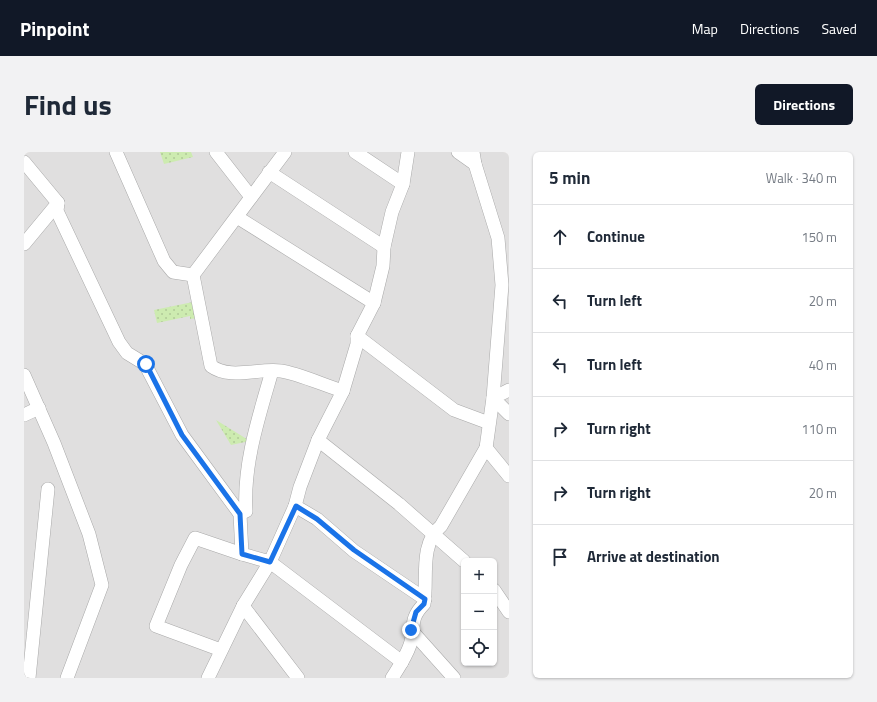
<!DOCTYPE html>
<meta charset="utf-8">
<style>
:root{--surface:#fff;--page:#f2f2f3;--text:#1f2937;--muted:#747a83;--line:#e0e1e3;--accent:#111827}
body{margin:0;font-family:"Titillium Web",sans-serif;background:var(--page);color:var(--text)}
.controls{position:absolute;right:12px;bottom:12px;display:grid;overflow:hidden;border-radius:6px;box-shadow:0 1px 3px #0004}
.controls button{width:36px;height:36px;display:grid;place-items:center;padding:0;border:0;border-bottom:1px solid var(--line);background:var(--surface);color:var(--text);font:20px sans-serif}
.stop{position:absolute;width:12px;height:12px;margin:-9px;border:3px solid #1a73e8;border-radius:50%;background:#fff}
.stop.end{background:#1a73e8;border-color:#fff;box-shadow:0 1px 4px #0008}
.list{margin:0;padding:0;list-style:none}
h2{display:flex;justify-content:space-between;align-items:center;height:52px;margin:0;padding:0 16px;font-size:17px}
h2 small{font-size:13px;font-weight:400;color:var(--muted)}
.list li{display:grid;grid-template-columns:26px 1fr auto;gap:12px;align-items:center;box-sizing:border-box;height:64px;padding:0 16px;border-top:1px solid var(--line)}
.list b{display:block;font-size:15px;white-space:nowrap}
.list em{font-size:13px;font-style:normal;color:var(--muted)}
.icon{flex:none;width:22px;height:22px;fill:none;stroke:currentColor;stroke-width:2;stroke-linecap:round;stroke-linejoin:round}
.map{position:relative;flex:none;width:485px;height:526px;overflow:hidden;border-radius:6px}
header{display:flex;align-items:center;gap:24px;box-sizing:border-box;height:56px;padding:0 20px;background:var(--accent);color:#fff}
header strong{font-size:19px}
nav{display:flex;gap:22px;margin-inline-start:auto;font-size:14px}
.intro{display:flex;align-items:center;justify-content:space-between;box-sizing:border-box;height:96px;padding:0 24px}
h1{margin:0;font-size:28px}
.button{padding:10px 18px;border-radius:6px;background:var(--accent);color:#fff;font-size:14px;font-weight:700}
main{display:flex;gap:24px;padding:0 24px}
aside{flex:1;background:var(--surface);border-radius:6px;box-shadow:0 1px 3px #0004}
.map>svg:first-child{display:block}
.residential{fill:#e0dfdf;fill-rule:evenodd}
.grass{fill:url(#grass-dots)}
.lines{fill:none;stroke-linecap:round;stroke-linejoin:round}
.minor-casing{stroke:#a9a9a9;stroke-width:14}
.minor{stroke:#fff;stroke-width:13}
.route{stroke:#1a73e8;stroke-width:5}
</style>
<header>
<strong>Pinpoint</strong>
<nav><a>Map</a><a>Directions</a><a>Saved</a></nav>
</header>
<div class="intro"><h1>Find us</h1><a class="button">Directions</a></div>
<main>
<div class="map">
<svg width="485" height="526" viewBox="0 0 485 526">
<defs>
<pattern id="grass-dots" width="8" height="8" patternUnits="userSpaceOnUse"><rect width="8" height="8" fill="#cdebb0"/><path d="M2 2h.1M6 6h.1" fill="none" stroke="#b0c997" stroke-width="1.8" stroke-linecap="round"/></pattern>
</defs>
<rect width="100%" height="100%" fill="#f2efe9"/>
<!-- residential -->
<path class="residential" d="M0,0H485V526H0ZM440,409H470V511H440Z"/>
<!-- grass -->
<g class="grass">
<path d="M136,0H167L169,5L140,12Z"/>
<path d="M169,150L173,166L166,167V164L133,171L130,158Z"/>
<path d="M192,268L226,289L207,293Z"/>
</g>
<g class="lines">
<defs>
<g id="minor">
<path d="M92,0L140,109L149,120L169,123"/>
<path d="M192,0L227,45"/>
<path d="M261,0L169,123L187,214C206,228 234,216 257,219C273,221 302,234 319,239"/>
<path d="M331,0L379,32"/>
<path d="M434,0L451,12"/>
<path d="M0,10L34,51L33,59L95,190L103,201L121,212L158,283L216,362L218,402L246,410L378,510"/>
<path d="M245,20L360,95"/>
<path d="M213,65L350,151"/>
<path d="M0,92L34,51"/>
<path d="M333,184L430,258L465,271"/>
<path d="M0,223L30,291L65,382L78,433L43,526"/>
<path d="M485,238L469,246L485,262"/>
<path d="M0,263L15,256"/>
<path d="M294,288L375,352L440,409"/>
<path d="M462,296L485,324"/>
<path d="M271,354L293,367L330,399L401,447"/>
<path d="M216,362L222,359C219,312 235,264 248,219"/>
<path d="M470,438L485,460"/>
<path d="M219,454L274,526"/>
<path d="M387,478L430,526"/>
<path d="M197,498L132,474L157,413L171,386L218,402"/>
<path d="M5,526L24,337"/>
<path d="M184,526L219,454L246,410L271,354L276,335L294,288L319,239L333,192V184L350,151L359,114L360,95L368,60L379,32L384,0"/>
<path d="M368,526C375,515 382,505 386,493C392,476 384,468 400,452C404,427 395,392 417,374L462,296L469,246L478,133L474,86L451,12L449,0"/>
</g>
</defs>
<!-- minor casing -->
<use href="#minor" class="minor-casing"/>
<!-- minor -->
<use href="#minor" class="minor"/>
</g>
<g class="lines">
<!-- route -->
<path class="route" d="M122,212L158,283L216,362L218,402L246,410L272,354L293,367L330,398L401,447L400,452L392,460L387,478"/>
</g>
</svg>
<div class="controls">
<button>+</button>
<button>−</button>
<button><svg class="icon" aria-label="locate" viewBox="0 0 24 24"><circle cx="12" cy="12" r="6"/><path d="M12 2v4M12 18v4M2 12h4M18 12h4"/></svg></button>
</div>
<div class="stop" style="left:122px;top:212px"></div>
<div class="stop end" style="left:387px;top:478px"></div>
</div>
<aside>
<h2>5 min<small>Walk · 340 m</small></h2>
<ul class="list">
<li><svg class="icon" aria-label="ahead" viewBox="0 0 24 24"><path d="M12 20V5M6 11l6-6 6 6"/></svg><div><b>Continue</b></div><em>150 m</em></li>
<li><svg class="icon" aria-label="left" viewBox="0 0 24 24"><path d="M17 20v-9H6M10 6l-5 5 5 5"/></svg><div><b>Turn left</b></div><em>20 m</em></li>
<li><svg class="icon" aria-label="left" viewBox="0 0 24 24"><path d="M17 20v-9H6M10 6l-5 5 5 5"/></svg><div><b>Turn left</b></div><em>40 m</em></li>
<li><svg class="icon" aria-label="right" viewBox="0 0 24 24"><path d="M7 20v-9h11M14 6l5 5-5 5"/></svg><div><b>Turn right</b></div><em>110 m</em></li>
<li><svg class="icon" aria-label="right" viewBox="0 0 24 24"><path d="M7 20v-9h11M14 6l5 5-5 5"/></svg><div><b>Turn right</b></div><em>20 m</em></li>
<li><svg class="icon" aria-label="arrive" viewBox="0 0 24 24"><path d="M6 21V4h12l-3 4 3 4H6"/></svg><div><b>Arrive at destination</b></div></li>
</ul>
</aside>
</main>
